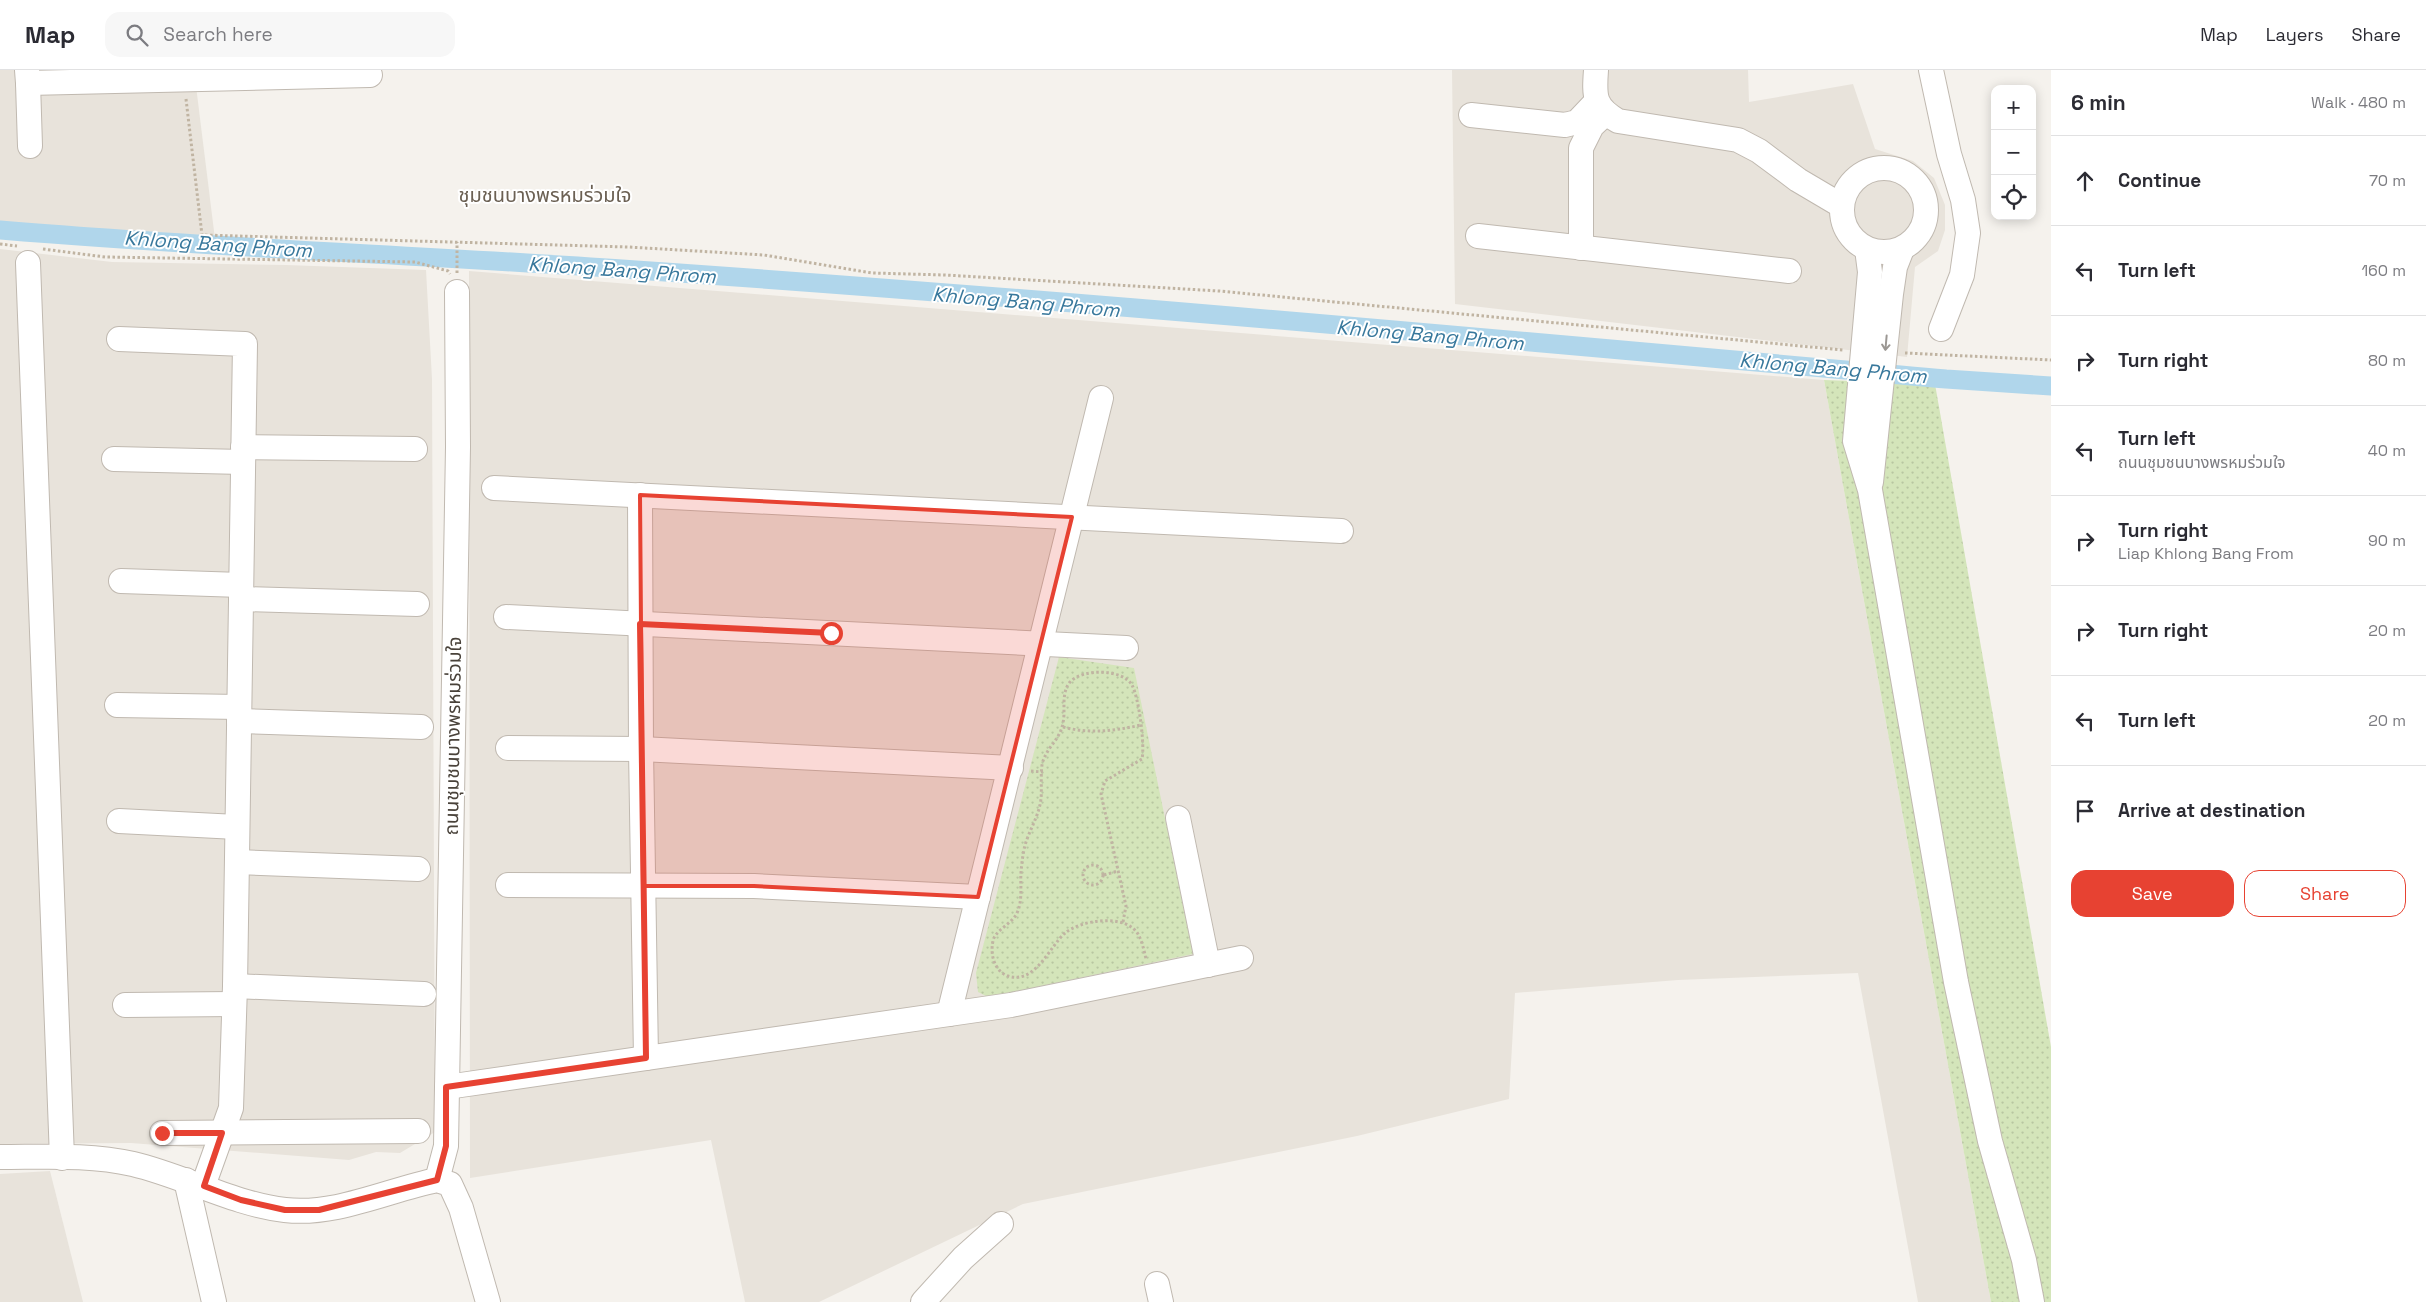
<!DOCTYPE html>
<meta charset="utf-8">
<style>
:root{--surface:#fff;--page:#f7f7f7;--text:#2b2b33;--muted:#7c7c81;--line:#e1e1e2;--accent:#e74232}
body{margin:0;font-family:"Space Grotesk","Noto Sans Thai",sans-serif;background:var(--page);color:var(--text)}
.controls{position:absolute;right:15px;top:15px;display:grid;overflow:hidden;border-radius:10px;box-shadow:0 2px 12px #0003}
.controls button{width:45px;height:45px;display:grid;place-items:center;padding:0;border:0;border-bottom:1px solid var(--line);background:var(--surface);color:var(--text);font:25px sans-serif}
.stop{position:absolute;width:15px;height:15px;margin:-11px;border:4px solid #e74232;border-radius:50%;background:#fff}
.stop.end{background:#e74232;border-color:#fff;box-shadow:0 1px 5px #0008}
.list{margin:0;padding:0;list-style:none}
h2{display:flex;justify-content:space-between;align-items:center;height:65px;margin:0;padding:0 20px;font-size:21px}
h2 small{font-size:16px;font-weight:400;color:var(--muted)}
.list li{display:grid;grid-template-columns:32px 1fr auto;gap:15px;align-items:center;box-sizing:border-box;height:90px;padding:0 20px;border-top:1px solid var(--line)}
.list b{display:block;font-size:19px;white-space:nowrap}
.list p{margin:0;font-size:16px;white-space:nowrap;color:var(--muted)}
.list em{font-size:16px;font-style:normal;color:var(--muted)}
.actions{display:flex;gap:10px;padding:15px 20px}
.actions a{flex:1;padding:11px 0;border:1px solid var(--accent);border-radius:15px;text-align:center;font-size:18px;color:var(--accent)}
.actions .main{background:var(--accent);color:#fff}
.icon{flex:none;width:28px;height:28px;fill:none;stroke:currentColor;stroke-width:2;stroke-linecap:round;stroke-linejoin:round}
.map{position:relative;flex:none;width:2051px;height:1232px;overflow:hidden}
header{display:flex;align-items:center;gap:30px;box-sizing:border-box;height:70px;padding:0 25px;background:var(--surface);border-bottom:1px solid var(--line)}
header strong{font-size:24px}
nav{display:flex;gap:28px;margin-inline-start:auto;font-size:18px}
.search{width:350px;height:45px;background:var(--page);display:flex;align-items:center;gap:12px;box-sizing:border-box;padding:0 18px;border-radius:15px;color:var(--muted);font-size:19px}
main{display:flex}
aside{flex:1;background:var(--surface)}
.map>svg:first-child{display:block}
.residential{fill:#e8e3db}
.garden{fill:url(#garden-dots)}
.lines{fill:none;stroke-linecap:round;stroke-linejoin:round}
.canal{stroke:#b0d6eb;stroke-width:19}
.minor-casing{stroke:#c0b9b0;stroke-width:26}
.path{stroke:#c0b4a2;stroke-width:3;stroke-dasharray:2.5 2.5;stroke-linecap:butt}
.minor{stroke:#fff;stroke-width:24}
.oneway{stroke:#9b9793}
.route{stroke:#e74232;stroke-width:6}
.marked{fill:#e74232;fill-opacity:0.2;stroke:#e74232;stroke-width:4;stroke-linejoin:round}
.labels{text-anchor:middle;dominant-baseline:central;stroke-width:4;stroke-linejoin:round;paint-order:stroke}
.street-label{font-size:19px;fill:#49423a;stroke:#fff}
.neighbourhood-label{font-size:20px;fill:#6b6053;stroke:#fff}
.water-label{font-size:20px;font-style:italic;fill:#38789c;stroke:#fff}
</style>
<header>
<strong>Map</strong>
<div class="search"><svg class="icon" aria-label="search" viewBox="0 0 24 24"><circle cx="10" cy="10" r="6"/><path d="M15 15l6 6"/></svg>Search here</div>
<nav><a>Map</a><a>Layers</a><a>Share</a></nav>
</header>
<main>
<div class="map">
<svg width="2051" height="1232" viewBox="0 0 2051 1232">
<defs>
<pattern id="garden-dots" width="8" height="8" patternUnits="userSpaceOnUse" patternTransform="scale(1.25)"><rect width="8" height="8" fill="#d4e5ba"/><path d="M2 2h.1M6 6h.1" fill="none" stroke="#b8c6a1" stroke-width="1.8" stroke-linecap="round"/></pattern>
</defs>
<rect width="100%" height="100%" fill="#f5f2ed"/>
<!-- residential -->
<g class="residential">
<path d="M0,0H194L215,169L0,153Z"/>
<path d="M1452,0H1748L1749,32L1853,14L1875,79L1913,91L1934,108L1945,135V160L1938,181L1915,197L1907,287L1455,234Z"/>
<path d="M0,179L112,192L286,195L426,200L432,309L435,1062L400,1083L376,1082L349,1090L131,1073L0,1074Z"/>
<path d="M469,201L1824,310L1991,1232H1918L1858,903L1678,910L1515,923L1509,1029L1357,1066L1023,1134L819,1232H745L711,1070L470,1108Z"/>
<path d="M50,1101L83,1232H0V1104Z"/>
</g>
<!-- garden -->
<g class="garden">
<path d="M1824,310L1935,314L2051,977V1232H1991Z"/>
<path d="M1059,587L1134,598L1193,884L988,927L978,922L976,903Z"/>
</g>
<g class="lines">
<!-- canal -->
<path class="canal" d="M0,160C212,178 424,185 636,200C1073,230 1510,270 1946,309L2051,316"/>
<defs>
<g id="minor">
<path d="M27,0L28,13L370,5"/>
<path d="M1596,0C1594,27 1594,37 1618,51L1738,70L1759,81L1798,110L1842,136"/>
<path d="M1931,0L1949,84L1963,130L1968,163L1962,205L1941,259"/>
<path d="M28,13L30,76"/>
<path d="M1471,45L1565,55L1577,52L1596,32"/>
<circle cx="1884" cy="140" r="42"/>
<path d="M1478,166L1789,201"/>
<path d="M1581,178V78L1592,56L1606,43"/>
<path d="M1867,179L1870,202L1855,371L1870,420L1956,912L1990,1071L2024,1190L2032,1232"/>
<path d="M28,193L62,1088"/>
<path d="M119,269L245,274L235,916L231,1038L203,1116"/>
<path d="M243,377L415,379"/>
<path d="M114,389L243,392"/>
<path d="M1871,412L1891,224L1895,197L1902,179"/>
<path d="M494,418L1341,461"/>
<path d="M640,425L641,679L646,988"/>
<path d="M121,511L241,515"/>
<path d="M241,529L417,534"/>
<path d="M506,547L1126,578"/>
<path d="M117,635L239,637"/>
<path d="M239,651L421,657"/>
<path d="M508,678L641,679L1011,698"/>
<path d="M1178,748L1208,895"/>
<path d="M119,751L237,757"/>
<path d="M237,792L418,799"/>
<path d="M508,815L754,816L978,827"/>
<path d="M235,916L424,924"/>
<path d="M125,935L234,934"/>
<path d="M949,944L1101,328"/>
<path d="M447,1017L1011,935L1241,888"/>
<path d="M162,1063L418,1061"/>
<path d="M0,1087C44,1087 90,1084 133,1094C184,1106 233,1134 285,1140C336,1146 388,1120 437,1110L450,1114L461,1138L488,1232"/>
<path d="M186,1110L214,1232"/>
<path d="M437,1110L446,1076L458,377L457,222"/>
<path d="M1157,1214L1161,1232"/>
<path d="M923,1232L963,1188L1001,1154"/>
</g>
</defs>
<!-- minor casing -->
<use href="#minor" class="minor-casing"/>
<!-- path -->
<g class="path">
<path d="M186,29L202,165L628,177L764,185L872,203L945,205L1219,221L1843,280"/>
<path d="M0,174L17,176"/>
<path d="M43,179L105,187L415,192L448,201L450,204"/>
<path d="M457,203V172"/>
<path d="M1905,283L2051,290"/>
<path d="M1063,657C1090,664 1114,661 1141,655"/>
<path d="M1031,701L1043,702"/>
<circle cx="1093" cy="805" r="10"/>
<path d="M1104,805L1118,801"/>
<path d="M1123,852L1126,836L1101,724L1105,711L1142,689C1145,675 1139,628 1132,615C1123,599 1083,598 1070,612C1063,620 1064,633 1064,644C1063,669 1050,672 1043,691C1040,699 1042,719 1041,729C1039,745 1031,757 1026,772C1023,781 1022,792 1021,802C1020,815 1023,830 1017,843C1012,854 995,860 993,871C990,884 994,901 1008,906C1035,915 1050,876 1065,863C1081,850 1125,843 1138,864C1142,871 1144,880 1146,889"/>
</g>
<!-- minor -->
<use href="#minor" class="minor"/>
</g>
<!-- one-way arrows -->
<defs><path id="oneway-shaft" d="M-6 0H5M1.5-3L5.5 0L1.5 3" fill="none" stroke-width="1.6" stroke-linecap="round" stroke-linejoin="round" transform="scale(1.25)"/></defs>
<use class="oneway" href="#oneway-shaft" transform="translate(1886 273) rotate(95)"/>
<g class="lines">
<!-- route -->
<path class="route" d="M162,1063H222L204,1116L241,1130L285,1140H319L437,1110L446,1076V1017L646,988L640,554L831,563"/>
</g>
<!-- marked area -->
<path class="marked" d="M640,425L1072,447L978,827L754,816H643Z"/>
<g class="labels">
<!-- street labels -->
<g class="street-label">
<text transform="translate(453 666) rotate(-89)">ถนนชุมชนบางพรหมร่วมใจ</text>
</g>
<!-- neighbourhood labels -->
<g class="neighbourhood-label">
<text x="545" y="125">ชุมชนบางพรหมร่วมใจ</text>
</g>
<!-- water labels -->
<g class="water-label">
<text transform="translate(218 174) rotate(4)">Khlong Bang Phrom</text>
<text transform="translate(622 200) rotate(4)">Khlong Bang Phrom</text>
<text transform="translate(1026 232) rotate(5)">Khlong Bang Phrom</text>
<text transform="translate(1430 265) rotate(5)">Khlong Bang Phrom</text>
<text transform="translate(1833 298) rotate(5)">Khlong Bang Phrom</text>
</g>
</g>
</svg>
<div class="controls">
<button>+</button>
<button>−</button>
<button><svg class="icon" aria-label="locate" viewBox="0 0 24 24"><circle cx="12" cy="12" r="6"/><path d="M12 2v4M12 18v4M2 12h4M18 12h4"/></svg></button>
</div>
<div class="stop" style="left:831px;top:563px"></div>
<div class="stop end" style="left:162px;top:1063px"></div>
</div>
<aside>
<h2>6 min<small>Walk · 480 m</small></h2>
<ul class="list">
<li><svg class="icon" aria-label="ahead" viewBox="0 0 24 24"><path d="M12 20V5M6 11l6-6 6 6"/></svg><div><b>Continue</b></div><em>70 m</em></li>
<li><svg class="icon" aria-label="left" viewBox="0 0 24 24"><path d="M17 20v-9H6M10 6l-5 5 5 5"/></svg><div><b>Turn left</b></div><em>160 m</em></li>
<li><svg class="icon" aria-label="right" viewBox="0 0 24 24"><path d="M7 20v-9h11M14 6l5 5-5 5"/></svg><div><b>Turn right</b></div><em>80 m</em></li>
<li><svg class="icon" aria-label="left" viewBox="0 0 24 24"><path d="M17 20v-9H6M10 6l-5 5 5 5"/></svg><div><b>Turn left</b><p>ถนนชุมชนบางพรหมร่วมใจ</p></div><em>40 m</em></li>
<li><svg class="icon" aria-label="right" viewBox="0 0 24 24"><path d="M7 20v-9h11M14 6l5 5-5 5"/></svg><div><b>Turn right</b><p>Liap Khlong Bang From</p></div><em>90 m</em></li>
<li><svg class="icon" aria-label="right" viewBox="0 0 24 24"><path d="M7 20v-9h11M14 6l5 5-5 5"/></svg><div><b>Turn right</b></div><em>20 m</em></li>
<li><svg class="icon" aria-label="left" viewBox="0 0 24 24"><path d="M17 20v-9H6M10 6l-5 5 5 5"/></svg><div><b>Turn left</b></div><em>20 m</em></li>
<li><svg class="icon" aria-label="arrive" viewBox="0 0 24 24"><path d="M6 21V4h12l-3 4 3 4H6"/></svg><div><b>Arrive at destination</b></div></li>
</ul>
<div class="actions"><a class="main">Save</a><a>Share</a></div>
</aside>
</main>
